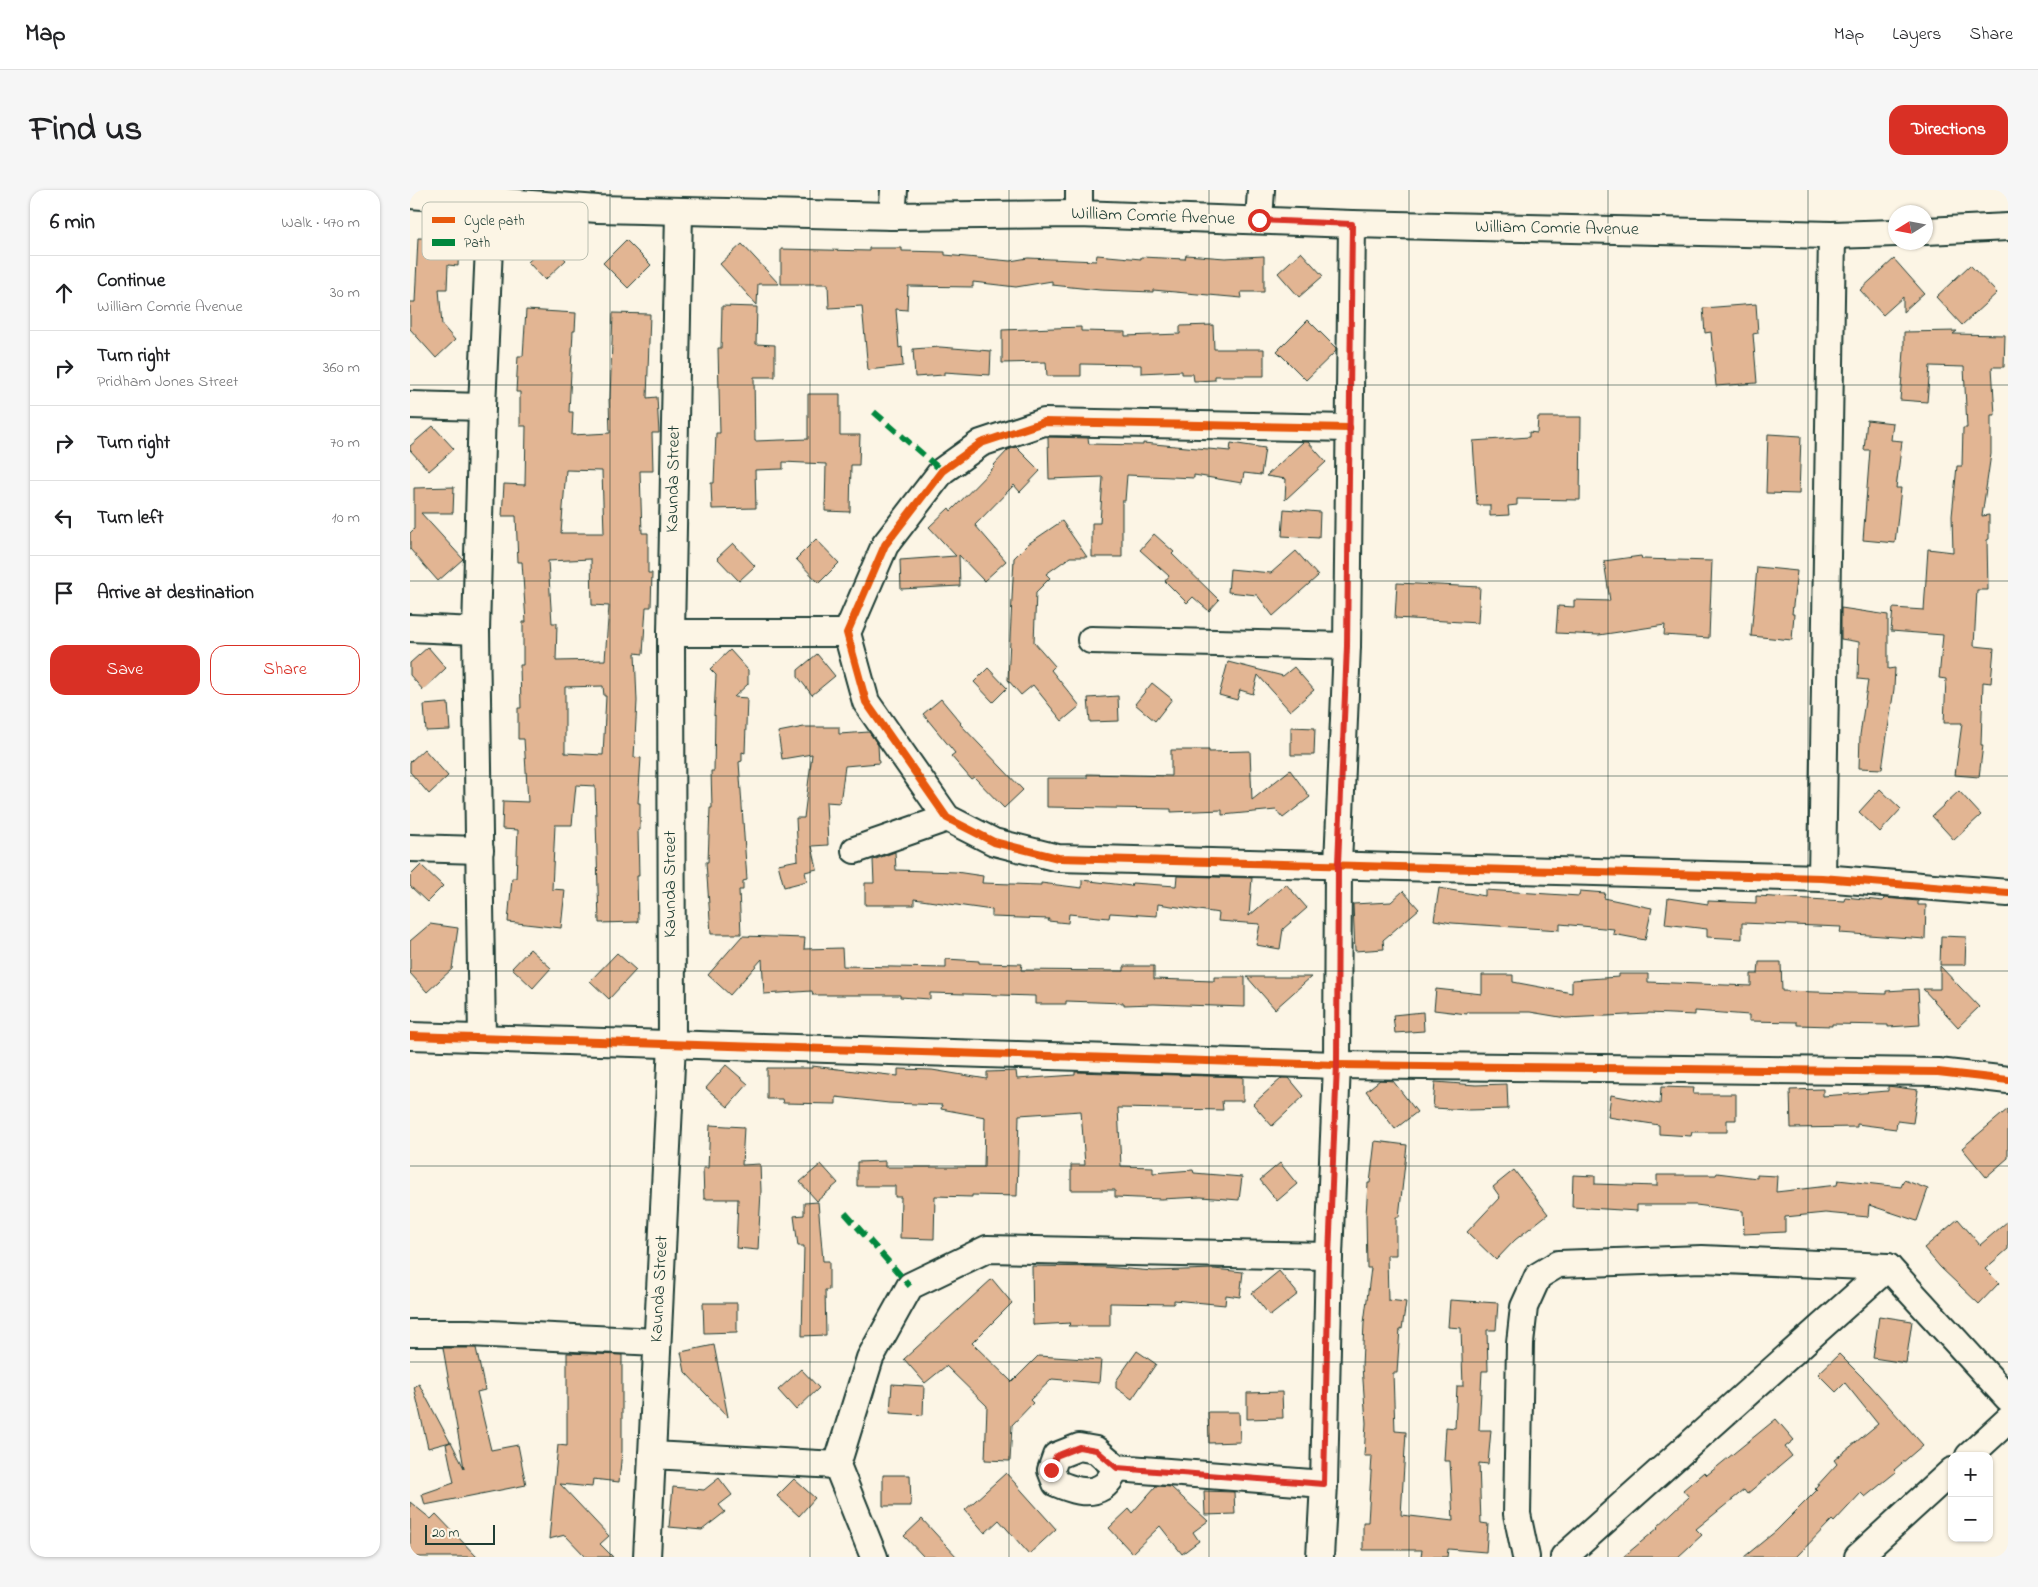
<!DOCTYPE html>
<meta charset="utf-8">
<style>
:root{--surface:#fff;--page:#f6f6f6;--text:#202124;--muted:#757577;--line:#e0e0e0;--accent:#d93025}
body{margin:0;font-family:"Indie Flower",sans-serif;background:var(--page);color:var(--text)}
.controls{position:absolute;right:15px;bottom:15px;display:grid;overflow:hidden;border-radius:10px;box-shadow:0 1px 4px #0004}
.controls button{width:45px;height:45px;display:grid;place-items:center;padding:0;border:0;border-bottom:1px solid var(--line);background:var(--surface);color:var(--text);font:25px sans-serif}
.compass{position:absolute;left:1478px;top:15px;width:45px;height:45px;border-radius:50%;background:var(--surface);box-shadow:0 1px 4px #0004;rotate:259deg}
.scale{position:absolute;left:15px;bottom:12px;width:70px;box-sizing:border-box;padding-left:5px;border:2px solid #1f3d34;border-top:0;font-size:14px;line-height:18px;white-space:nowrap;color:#1f3d34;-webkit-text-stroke:4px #fcf5e5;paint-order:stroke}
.stop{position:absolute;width:15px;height:15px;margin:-11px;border:4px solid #d93025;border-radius:50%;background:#fff}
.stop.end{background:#d93025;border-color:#fff;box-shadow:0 1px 5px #0008}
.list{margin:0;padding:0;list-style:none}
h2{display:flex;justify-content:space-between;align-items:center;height:65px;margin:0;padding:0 20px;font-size:21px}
h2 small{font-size:16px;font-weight:400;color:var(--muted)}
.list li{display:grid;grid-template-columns:32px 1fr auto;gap:15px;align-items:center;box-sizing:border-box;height:75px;padding:0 20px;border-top:1px solid var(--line)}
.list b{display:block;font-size:19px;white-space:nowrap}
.list p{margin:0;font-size:16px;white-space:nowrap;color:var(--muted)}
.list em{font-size:16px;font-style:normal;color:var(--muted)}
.actions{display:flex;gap:10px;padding:15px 20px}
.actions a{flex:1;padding:11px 0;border:1px solid var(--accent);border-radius:15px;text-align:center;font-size:18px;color:var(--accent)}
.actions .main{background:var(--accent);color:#fff}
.icon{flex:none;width:28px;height:28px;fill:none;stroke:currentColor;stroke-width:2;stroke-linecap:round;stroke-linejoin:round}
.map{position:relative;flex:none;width:1598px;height:1367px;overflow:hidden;border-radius:15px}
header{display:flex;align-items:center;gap:30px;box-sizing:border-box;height:70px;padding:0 25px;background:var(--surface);border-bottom:1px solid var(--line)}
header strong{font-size:24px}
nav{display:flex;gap:28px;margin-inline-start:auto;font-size:18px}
.intro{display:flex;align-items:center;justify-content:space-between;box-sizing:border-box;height:120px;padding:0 30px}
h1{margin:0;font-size:35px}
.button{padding:12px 22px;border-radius:15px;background:var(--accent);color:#fff;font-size:18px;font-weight:700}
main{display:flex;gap:30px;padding:0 30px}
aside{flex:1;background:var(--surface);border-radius:15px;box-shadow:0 1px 4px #0004}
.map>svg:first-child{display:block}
.building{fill:#e2b593;stroke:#1f3d34;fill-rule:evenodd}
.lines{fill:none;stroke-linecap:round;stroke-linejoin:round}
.minor-casing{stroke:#1f3d34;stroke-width:30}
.minor{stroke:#fcf5e5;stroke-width:26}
.quiet{stroke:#00873e;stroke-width:6;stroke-dasharray:12 6;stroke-linecap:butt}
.cycleway-casing{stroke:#fcf5e5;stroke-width:11}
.cycleway{stroke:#e8590c;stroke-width:8}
.route{stroke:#d93025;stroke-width:6}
.grid{fill:none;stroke:#1f3d34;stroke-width:1;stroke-opacity:0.55}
.labels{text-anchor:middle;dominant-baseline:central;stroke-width:4;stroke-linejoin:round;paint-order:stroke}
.street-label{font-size:18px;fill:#1f3d34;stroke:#fcf5e5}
.key{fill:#fcf5e5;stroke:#babeb0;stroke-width:1}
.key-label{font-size:14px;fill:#1f3d34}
</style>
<header>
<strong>Map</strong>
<nav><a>Map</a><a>Layers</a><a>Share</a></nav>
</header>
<div class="intro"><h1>Find us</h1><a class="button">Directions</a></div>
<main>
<aside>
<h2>6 min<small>Walk · 470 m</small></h2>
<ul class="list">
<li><svg class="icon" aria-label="ahead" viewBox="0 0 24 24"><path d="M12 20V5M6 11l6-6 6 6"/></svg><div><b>Continue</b><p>William Comrie Avenue</p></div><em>30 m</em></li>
<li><svg class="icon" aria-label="right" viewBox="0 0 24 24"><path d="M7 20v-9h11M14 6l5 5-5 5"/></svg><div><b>Turn right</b><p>Pridham Jones Street</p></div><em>360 m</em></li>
<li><svg class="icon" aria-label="right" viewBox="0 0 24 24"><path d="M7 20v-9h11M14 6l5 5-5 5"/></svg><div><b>Turn right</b></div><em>70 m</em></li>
<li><svg class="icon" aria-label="left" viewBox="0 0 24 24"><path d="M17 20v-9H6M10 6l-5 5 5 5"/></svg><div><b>Turn left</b></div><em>10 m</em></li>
<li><svg class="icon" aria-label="arrive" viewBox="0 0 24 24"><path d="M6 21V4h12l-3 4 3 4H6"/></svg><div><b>Arrive at destination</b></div></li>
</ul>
<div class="actions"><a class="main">Save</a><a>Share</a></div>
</aside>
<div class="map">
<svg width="1598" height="1367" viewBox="0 0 1598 1367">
<rect width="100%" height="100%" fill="#fcf5e5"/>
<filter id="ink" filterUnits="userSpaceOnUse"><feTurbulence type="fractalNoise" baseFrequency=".02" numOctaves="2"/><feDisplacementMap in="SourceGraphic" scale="10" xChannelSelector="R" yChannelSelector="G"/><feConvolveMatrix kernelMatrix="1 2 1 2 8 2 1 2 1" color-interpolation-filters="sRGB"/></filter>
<g filter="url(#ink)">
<!-- building -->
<g class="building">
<path d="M8,48L49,49L48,76L38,75L37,99H29L32,135L45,150L26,168L0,139V112H5Z"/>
<path d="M216,50L241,75L218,98L193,73Z"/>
<path d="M139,52L156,70L135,90L118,72Z"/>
<path d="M332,54L369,94H348L347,115L310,74Z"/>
<path d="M459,58H492V61L535,62V65L600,71L618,68L686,71L687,65L731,69V67L775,69L776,65L815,68L854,66V102H831L832,108L743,100V102L690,100L642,95V91L606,97L563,92V97L498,96L497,120L486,119L489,158L492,157L493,176L458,180L452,116L419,118L418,94H371V59L459,61Z"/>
<path d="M891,62L913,86L889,107L868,83Z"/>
<path d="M1484,69L1514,103L1493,122V107L1473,125L1450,100Z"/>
<path d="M1560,75L1587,103L1552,135L1526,107Z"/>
<path d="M1346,114L1348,143L1343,144L1347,193L1306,196L1301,142L1295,143L1293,118Z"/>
<path d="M312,116L347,117L346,154L365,155V187H344L345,251L398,249V204H430V245H450L449,275H441L440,322L415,321L416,274L373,272V279L345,280L346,318L302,319L301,293H304L306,243H310L308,158H311Z"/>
<path d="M116,120L166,123L165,141H163L159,222H163L162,245L200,243L199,209H200L203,123L240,124L237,208L247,207L249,243H242L243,281H230L232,343H238V383H242L241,417H236L233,464L225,463L227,511L224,567L231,568L228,613H230V640H228L229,686H227L228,732L189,733L185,596L166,595L162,635H145L142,699L155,700L151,738L98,732L102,688H106L108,640L92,639L93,611L118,612L114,549H108V518H111L110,475H113V432H116L112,372H108L106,326H92L94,294L115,295L116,236H110V202H106L108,166H113ZM156,280L192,281L194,343H151ZM181,369L182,415L199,416L195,470L146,471L147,433H142L138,371ZM193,496L194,506H196L193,565L155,563V497Z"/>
<path d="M898,130L926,158V161L896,190L867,161Z"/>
<path d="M803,135L804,159H854V186H805V190L784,191L783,184H772V181L731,183V175L671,174V186H637L636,172L592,173V140L671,137V141L715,142V146L770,144V136Z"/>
<path d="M1547,141L1543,144L1595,145L1594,177H1582L1585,225H1581V264L1572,326L1579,325V349L1577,350L1578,400H1567L1564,456L1584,458L1581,493L1573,492L1571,555H1573L1569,587L1545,585L1552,533H1534L1536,489L1529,488L1533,445L1481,441L1483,418L1514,420L1518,359L1543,362L1542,326L1547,276H1552L1553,238H1557L1554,177L1520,176L1517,212L1490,210L1494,161V142Z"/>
<path d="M530,157L581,161L580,185L534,182V185L505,187L503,159Z"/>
<path d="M1128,227H1171L1170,310L1107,309V315L1098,316L1099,325L1080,326V315H1067L1063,251L1119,247V242L1127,243Z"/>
<path d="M1457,230L1483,233L1481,250L1492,251L1486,298H1491L1485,353L1453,350L1460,260H1454Z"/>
<path d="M23,236L44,259L19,281L0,260V256Z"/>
<path d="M1358,244L1391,246L1389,304L1356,303Z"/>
<path d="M638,247L678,248L679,254L733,255V253L820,261L821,253L855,258L851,285L834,283L832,293L784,285V288L717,285L715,311H712V367H682V333H690L693,287L639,289Z"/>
<path d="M893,252H898L916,272L875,310L876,289L856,286Z"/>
<path d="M606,257L630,281L610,302L604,295L565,335L596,371L574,391L549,365L550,396L491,399L490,370L546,366L519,337L539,318L541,321L585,276L584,275L598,260Z"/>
<path d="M44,297L43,323H11L53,369L28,391L0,359V343L4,339V298Z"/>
<path d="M874,319L910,322L909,348L872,346Z"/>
<path d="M652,331L677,367H660L636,384L640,388L626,402L624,452L645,476L641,480L670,516L652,531L623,495L611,505L598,490L604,368L618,354Z"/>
<path d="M744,344L764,362L762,364L809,410L799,421L783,407L777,413L755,391L759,386L730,360Z"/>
<path d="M406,349L429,373L409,393L386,369Z"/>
<path d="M323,353L345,376L329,391L307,368Z"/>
<path d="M886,361L908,386L863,426L847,405L818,402L820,379L861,383Z"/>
<path d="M1231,366L1232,369L1302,371L1299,448L1254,445L1255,435L1189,445L1146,443L1148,416L1164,417V410L1200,411L1194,371Z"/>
<path d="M1347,377L1387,381L1382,424H1384L1382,450L1341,446Z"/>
<path d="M987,393L1070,397L1068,433L985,428Z"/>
<path d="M1431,418L1478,425V479L1485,478L1484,499L1472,579L1449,578L1450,545L1458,490L1448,489L1449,452L1431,449Z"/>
<path d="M18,457L36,478L13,500L0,485V473Z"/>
<path d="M320,460L338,480V494L324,507L337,508L335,563L332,562V571L329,572L337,690L333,691V700H329L331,744H301L296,672H298L300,618H302L301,581H304L305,525L304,526L306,485L300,479Z"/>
<path d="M407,464L425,486L402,505L388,487V480Z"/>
<path d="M818,472L873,486L884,477L904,500L880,521L848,485L843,504L830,500L827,510L809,505Z"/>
<path d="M578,478L597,498L583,512L564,492Z"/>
<path d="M742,493L762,509L745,531L725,514Z"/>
<path d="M708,506L709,531L680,532L678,508Z"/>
<path d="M531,509L551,533L550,534L613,600L594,618L564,587L561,589L541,566L545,563L513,524Z"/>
<path d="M38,513L40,540L16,541L14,515Z"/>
<path d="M394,537H429V544L459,542L468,555L469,573L435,576L430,613L416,612L418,655L402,656L407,679L395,682L397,691L374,697L368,674L388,670L386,628H394L402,564L372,569L368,542Z"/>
<path d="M881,537L905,538L904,565H881Z"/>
<path d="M14,559L38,586L19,604L0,582V572Z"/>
<path d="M761,560H799V562L840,561L842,610L880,580L900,607L873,628L866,620L812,625V620L761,622V619L637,617V588H677V584L761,586Z"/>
<path d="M1470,599L1491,619L1470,642L1449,622Z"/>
<path d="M1549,601L1571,625L1544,650L1522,626Z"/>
<path d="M485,662L486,680L546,682L573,686L572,693L631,695V693L672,698V690L721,696L722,693L766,696L767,686L842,688L839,726L876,694L897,718L873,739L870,759L846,755L850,734L808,731L809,723L748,714L747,726L700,723L699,728L659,724L658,733L638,731L639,729L582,727V720L504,709V715H455V693H464L463,670Z"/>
<path d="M11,675L33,696L17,712L0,696V686Z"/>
<path d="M1029,698L1075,706V700L1169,706L1170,701L1195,703L1194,708L1242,718L1235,750L1203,744L1204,739L1150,734V740L1042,733L1024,730Z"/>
<path d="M993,701L1009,719L973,750L974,759L945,761L943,714L981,712Z"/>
<path d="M1346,706L1434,711L1435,707L1473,711L1474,708L1508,711V715H1516L1515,749L1430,743L1431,737L1332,733V749L1297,747V739L1255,734L1258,708L1298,714V711L1346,713Z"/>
<path d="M20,734L48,738L42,779L17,802L0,783V751Z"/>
<path d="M332,746L395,748L394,759L432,758L433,776L536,778V769L569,771V773L612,774L611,780L714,781V776H744V789L804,791V787H835V817L744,814L714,815V813L656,811V814H625V806L520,803V809L490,807V805H403L402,801L354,804L352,769L320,805L298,785Z"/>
<path d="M1531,746L1556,747L1555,775H1530Z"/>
<path d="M120,759L141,778L123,798L102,778Z"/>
<path d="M207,763L226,780L199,809L180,791Z"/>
<path d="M1349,772H1371L1372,801L1476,804V801L1508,799L1510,835L1478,837V835L1422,834V836L1387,835V832L1339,831V825L1285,821V825L1238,823V824L1156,828L1120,822H1057V824L1024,820L1026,799L1072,804V785H1103V792L1162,803V790L1209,787V784H1238V792L1341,796V784H1348Z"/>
<path d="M1530,776L1569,817L1548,837L1513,799H1530Z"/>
<path d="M837,787H901L865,819Z"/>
<path d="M1013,822L1014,841L985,843L983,825Z"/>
<path d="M316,875L338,894L318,917L296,898Z"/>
<path d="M402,876L488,886V879L522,880L577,889V882L606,881L607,889L665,885V882L833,887V911H812L813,920L708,918L711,976L743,977V983L783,980L784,983L832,987L829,1010L791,1007L751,1009L705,1007V1000H661V975H675L671,921L609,925L607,1006L562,1005V1007L525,1006L524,1049L490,1048L491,1007H485V996H447V972L475,971V977H574L575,927L531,919L532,915L479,913L426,907V914L373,913L372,909H357V878H402Z"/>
<path d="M872,888H879L894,906L862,936L843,914Z"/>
<path d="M970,890L983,891L1007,922L985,939L956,901Z"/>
<path d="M1025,892L1066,895L1097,894L1098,919L1059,920L1023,918Z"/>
<path d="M1478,896L1508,900L1503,933L1487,931L1486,939L1447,934V937L1381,938L1380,900L1413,899V906L1478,901Z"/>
<path d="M1251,897L1284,898L1283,904H1326V930H1317V942H1282L1281,946L1249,944V935L1198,927L1201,905L1250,914Z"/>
<path d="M1598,919V968L1576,987L1552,958Z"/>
<path d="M300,935L334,937L332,975L350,974L351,1001L348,1060L326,1058L328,1009H294L293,978H298Z"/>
<path d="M965,951L997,955L989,1027H986V1065H977L978,1110L996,1112L992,1139L990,1138L987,1183H983L985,1241L996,1242L991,1325L1043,1331L1040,1271H1034L1036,1237L1045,1238L1047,1196H1053L1051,1138L1038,1137L1040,1110L1088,1113L1086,1140H1077L1078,1181H1072L1069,1240H1081L1078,1274L1069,1273L1071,1333L1078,1334L1076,1362L1038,1359L1037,1367H1011L1012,1360H953V1332H958L962,1266H954L956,1233L952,1176L954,1133L961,1078H957L956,1025L958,993H960Z"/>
<path d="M870,973L887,994L867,1011L850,990Z"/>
<path d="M411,974L428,993L407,1011L390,992Z"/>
<path d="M1104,980L1138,1024L1105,1050L1086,1070L1057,1042L1090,1007L1083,997Z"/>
<path d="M1307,983L1347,988V985L1367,986L1366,1002L1427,995L1428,990L1491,997L1494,990L1518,999L1507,1031L1459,1015L1458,1027L1415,1023L1375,1027V1042L1334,1044L1333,1021L1286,1015H1227V1021L1162,1017L1163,985L1185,986V994L1247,996V985H1306Z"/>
<path d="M408,1012L413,1071H419V1100H415L416,1145L392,1146L394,1056H388L384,1026L394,1025V1013Z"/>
<path d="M1548,1029L1570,1055L1598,1031V1059L1575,1079L1589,1093L1569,1114L1530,1077L1514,1058Z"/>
<path d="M622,1076L694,1077L743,1081L804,1079L833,1082L830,1107L816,1105L815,1115L764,1110V1114L700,1113V1136H658L661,1133L623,1135Z"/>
<path d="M869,1081L888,1104L860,1126L842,1103Z"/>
<path d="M582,1089L602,1113L562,1153L602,1192L628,1166L691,1170L689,1193L642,1189L620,1210L623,1213L602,1235L600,1271L575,1270L577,1216L536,1176L515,1193L494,1169Z"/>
<path d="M293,1113H327V1142L294,1143Z"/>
<path d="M1469,1126L1502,1131L1496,1173L1463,1168Z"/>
<path d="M304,1155L318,1227L275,1182L271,1162Z"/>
<path d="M33,1158H66L75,1200L67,1202L81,1260L108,1255L116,1295L15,1315L12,1304L44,1293L36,1254L41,1252L54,1278Z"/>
<path d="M727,1161L746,1174L722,1209L706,1198V1191Z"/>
<path d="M157,1163L212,1165V1261L209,1292L183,1289L182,1297L150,1294L199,1346L190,1354L203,1367H176L155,1345L139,1349L148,1255L157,1256Z"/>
<path d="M1429,1164L1459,1194L1513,1255L1484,1280L1486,1282L1455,1307L1451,1303L1424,1332L1422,1330L1386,1367H1334L1366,1341L1407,1300L1405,1298L1427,1274L1424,1270L1468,1234L1435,1193L1426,1202L1408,1184Z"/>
<path d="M391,1179L409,1198L386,1220L368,1200Z"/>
<path d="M9,1194L40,1252L18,1258L4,1197Z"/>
<path d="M482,1194L514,1196L513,1225L480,1223Z"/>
<path d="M872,1202L873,1228L837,1229V1203Z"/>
<path d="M798,1222H829L830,1252L799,1253Z"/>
<path d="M1366,1229L1384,1250L1375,1257L1382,1266L1337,1304L1334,1300L1286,1339L1292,1345L1268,1367H1213L1248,1338L1247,1337L1279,1307L1273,1300L1294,1282L1297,1285Z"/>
<path d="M596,1283L646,1339L619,1364L589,1330L575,1343L555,1320Z"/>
<path d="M473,1285H500L501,1316H473Z"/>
<path d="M309,1288L322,1305L309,1315L315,1322L292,1340L259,1337L263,1297L294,1300Z"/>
<path d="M384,1289L405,1308L389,1326L367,1306Z"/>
<path d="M746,1296L761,1297L798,1331L783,1342L789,1351L772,1364L750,1336L722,1363L699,1338L719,1319L722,1323Z"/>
<path d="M794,1301L824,1302L825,1324L795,1325Z"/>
<path d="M0,1312L21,1329L26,1324L67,1367H0Z"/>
<path d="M512,1329L547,1367H514L494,1346Z"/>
</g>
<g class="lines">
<defs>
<g id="minor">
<path d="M669,0V24"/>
<path d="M0,5L188,19L482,26L669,24L942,34L1422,45L1486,43"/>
<path d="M482,26L484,0"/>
<path d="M849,30L851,0"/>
<path d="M1516,41L1598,37"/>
<path d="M0,215L72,217"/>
<path d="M939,238L634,232L571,253L532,281L475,355L437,443L456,512L537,628L584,652L648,668L1412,688L1598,703"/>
<path d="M0,438L66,441"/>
<path d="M261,443H437"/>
<path d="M681,450L937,456"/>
<path d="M0,658L70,660"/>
<path d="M445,660L537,628"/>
<path d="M1412,688L1422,45"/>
<path d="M0,846L927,875L1528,882L1598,890"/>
<path d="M72,848L66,441L72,217L81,11"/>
<path d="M0,1143H59L247,1152"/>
<path d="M242,1265L427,1275"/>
<path d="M1559,1266L1598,1230"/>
<path d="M707,1278C703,1284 698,1294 692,1297C678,1306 660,1299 646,1293L641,1280L646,1266L669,1257L686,1260L707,1278L914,1294"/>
<path d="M237,1367L262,854L261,443L269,21"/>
<path d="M464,1367L427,1275L460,1168L500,1096L577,1059L919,1066"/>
<path d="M910,1367L914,1294L919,1066L927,875L928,674L937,456L942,34"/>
<path d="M1116,1367L1107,1324L1110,1153L1114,1117L1128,1086L1148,1074L1292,1069L1478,1077L1598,1208"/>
<path d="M1154,1367L1478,1077"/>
<path d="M1448,1367L1542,1281"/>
</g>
</defs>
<!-- minor casing -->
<use href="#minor" class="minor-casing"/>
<!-- minor -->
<use href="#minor" class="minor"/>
<!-- quiet -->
<g class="quiet">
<path d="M464,222L532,281"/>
<path d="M435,1023L500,1096"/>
</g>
<defs>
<g id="cycleway">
<path d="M939,238L634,232L571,253L532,281L475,355L437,443L456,512L537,628L584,652L648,668L1412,688L1598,703"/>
<path d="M0,846L927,875L1528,882L1598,890"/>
</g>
</defs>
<!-- cycleway casing -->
<use href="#cycleway" class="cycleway-casing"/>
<!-- cycleway -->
<use href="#cycleway" class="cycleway"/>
</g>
</g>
<g class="lines" filter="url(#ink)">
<!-- route -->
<path class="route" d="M641,1280L646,1266L669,1257L686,1260L707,1278L914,1294L919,1066L927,875L928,674L937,456L942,34L849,30"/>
</g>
<!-- grid -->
<path class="grid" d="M200,0V1367M400,0V1367M599,0V1367M799,0V1367M999,0V1367M1198,0V1367M1398,0V1367M0,195H1598M0,391H1598M0,586H1598M0,781H1598M0,976H1598M0,1172H1598"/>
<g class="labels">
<!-- street labels -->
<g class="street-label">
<text transform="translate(743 27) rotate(2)">William Comrie Avenue</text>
<text transform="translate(1147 39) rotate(1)">William Comrie Avenue</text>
<text transform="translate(264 289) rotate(-89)">Kaunda Street</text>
<text transform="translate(261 694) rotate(-90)">Kaunda Street</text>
<text transform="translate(250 1099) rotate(-87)">Kaunda Street</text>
</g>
</g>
<!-- legend -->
<rect x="12" y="12" width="166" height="58" rx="8" class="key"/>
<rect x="22" y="27" width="23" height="6" fill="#e8590c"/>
<rect x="22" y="49" width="23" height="7" fill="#00873e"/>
<g class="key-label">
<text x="54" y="35">Cycle path</text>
<text x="54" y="57">Path</text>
</g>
</svg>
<div class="controls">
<button>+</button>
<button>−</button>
</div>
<svg class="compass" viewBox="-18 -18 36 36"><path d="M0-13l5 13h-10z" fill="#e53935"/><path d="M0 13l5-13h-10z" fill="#757577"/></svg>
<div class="scale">20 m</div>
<div class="stop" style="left:849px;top:30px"></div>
<div class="stop end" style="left:641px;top:1280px"></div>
</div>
</main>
